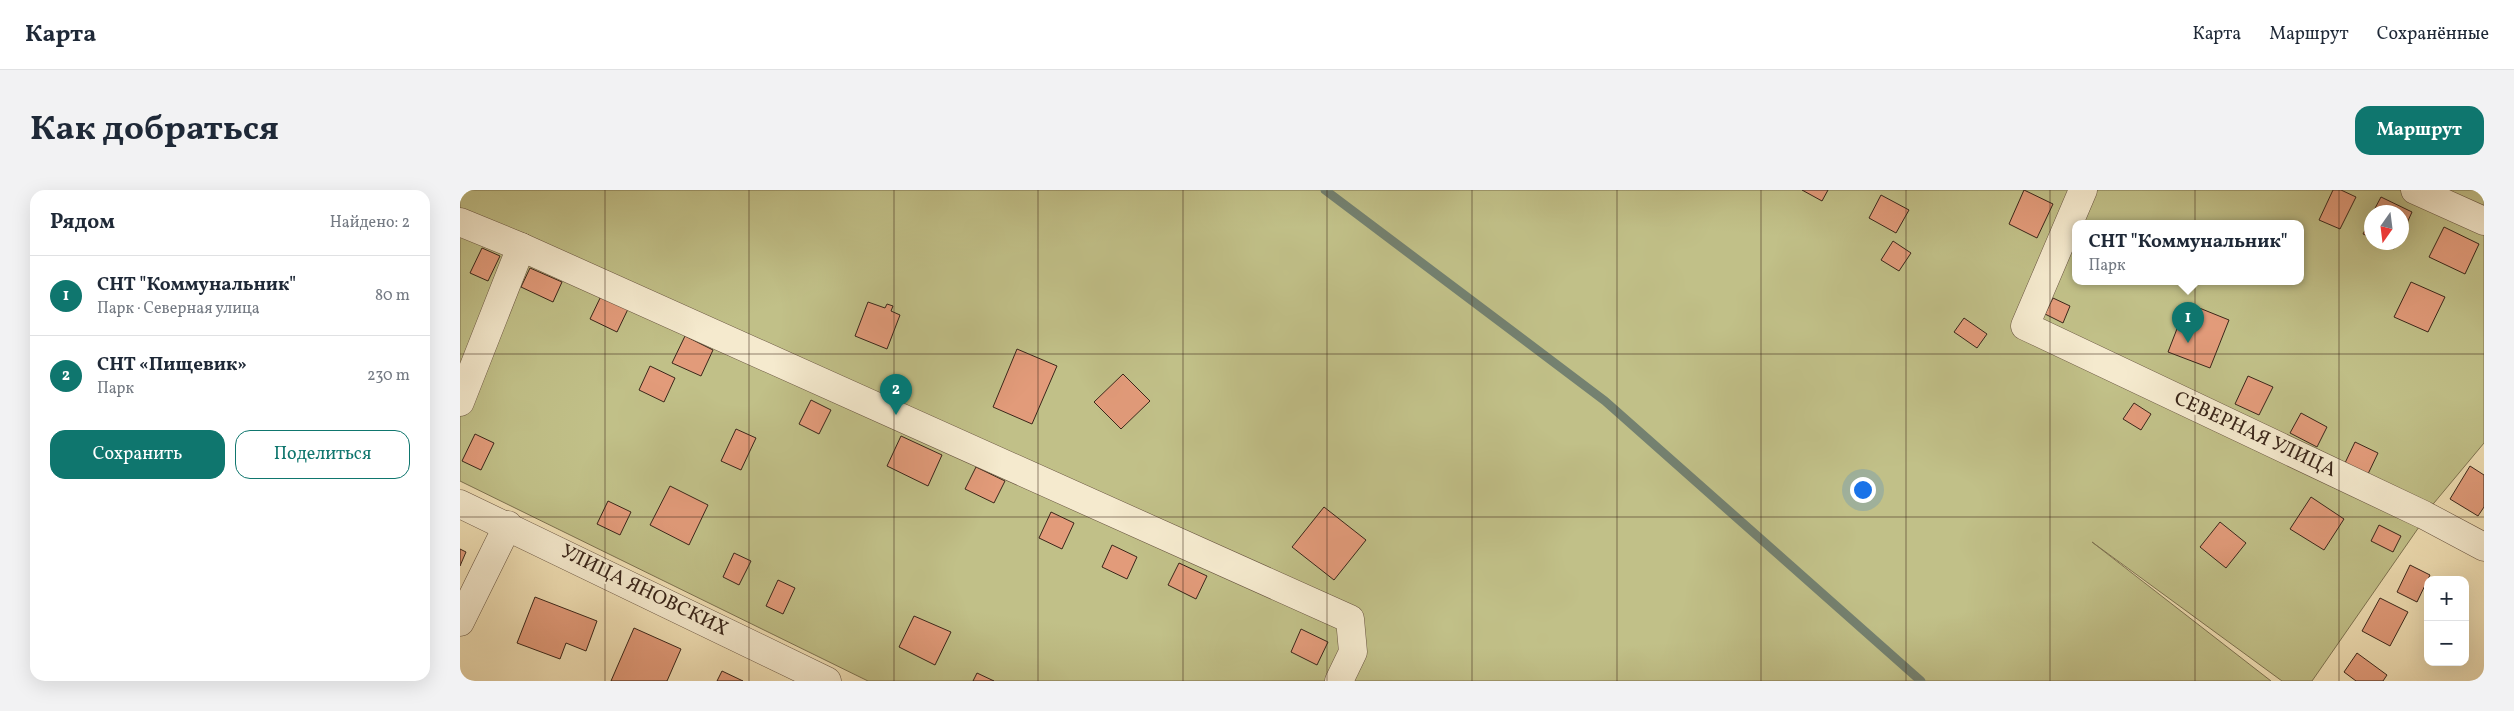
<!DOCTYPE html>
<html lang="ru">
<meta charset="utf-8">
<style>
:root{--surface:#fff;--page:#f2f2f3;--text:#1f2937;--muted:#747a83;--line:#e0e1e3;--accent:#0f766e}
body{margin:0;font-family:Vollkorn,serif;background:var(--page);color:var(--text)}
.controls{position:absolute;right:15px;bottom:15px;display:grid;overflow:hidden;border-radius:10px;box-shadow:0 5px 20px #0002}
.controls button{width:45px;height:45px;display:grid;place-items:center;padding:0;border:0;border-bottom:1px solid var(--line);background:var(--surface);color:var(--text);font:25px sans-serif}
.compass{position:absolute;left:1904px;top:15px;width:45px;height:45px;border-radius:50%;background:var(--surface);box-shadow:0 5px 20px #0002;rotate:194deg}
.you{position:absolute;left:1402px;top:299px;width:18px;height:18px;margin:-12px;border:4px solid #fff;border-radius:50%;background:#1a73e8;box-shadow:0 0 0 8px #1a73e833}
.badge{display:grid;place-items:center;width:32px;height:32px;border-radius:50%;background:var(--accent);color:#fff;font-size:16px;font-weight:700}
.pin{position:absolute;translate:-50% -41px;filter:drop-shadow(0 1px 2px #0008)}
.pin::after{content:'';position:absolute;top:26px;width:18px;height:15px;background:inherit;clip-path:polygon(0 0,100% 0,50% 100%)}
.popup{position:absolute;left:1612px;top:30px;width:232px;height:65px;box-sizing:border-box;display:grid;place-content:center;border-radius:10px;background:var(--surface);filter:drop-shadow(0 1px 4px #0005);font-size:16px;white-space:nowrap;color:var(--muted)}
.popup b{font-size:19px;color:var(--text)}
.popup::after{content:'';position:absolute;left:50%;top:100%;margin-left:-10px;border:10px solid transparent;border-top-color:var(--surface)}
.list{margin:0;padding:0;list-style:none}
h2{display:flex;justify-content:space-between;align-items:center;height:65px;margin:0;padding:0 20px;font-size:21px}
h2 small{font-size:16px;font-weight:400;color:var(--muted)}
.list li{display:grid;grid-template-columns:32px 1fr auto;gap:15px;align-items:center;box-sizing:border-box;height:80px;padding:0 20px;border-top:1px solid var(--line)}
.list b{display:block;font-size:19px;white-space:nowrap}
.list p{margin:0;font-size:16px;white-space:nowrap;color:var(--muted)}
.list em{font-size:16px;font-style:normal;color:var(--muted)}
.actions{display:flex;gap:10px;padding:15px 20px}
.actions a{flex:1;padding:11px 0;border:1px solid var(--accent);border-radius:15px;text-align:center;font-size:18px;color:var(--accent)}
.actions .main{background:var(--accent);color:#fff}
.map{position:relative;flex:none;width:2024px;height:491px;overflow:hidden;border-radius:15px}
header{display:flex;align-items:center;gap:30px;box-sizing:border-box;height:70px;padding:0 25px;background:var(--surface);border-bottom:1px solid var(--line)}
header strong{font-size:24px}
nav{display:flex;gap:28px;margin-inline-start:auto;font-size:18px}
.intro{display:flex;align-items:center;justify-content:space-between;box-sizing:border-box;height:120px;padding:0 30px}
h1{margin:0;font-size:35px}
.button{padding:12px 22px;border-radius:15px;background:var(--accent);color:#fff;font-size:18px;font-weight:700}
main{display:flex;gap:30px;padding:0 30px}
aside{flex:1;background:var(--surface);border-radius:15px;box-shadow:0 5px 20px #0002}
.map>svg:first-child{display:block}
.green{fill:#c1c088;stroke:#7e7351;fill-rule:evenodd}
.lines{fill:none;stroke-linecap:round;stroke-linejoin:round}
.stream{stroke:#748170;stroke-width:9}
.building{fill:#e29b7a;stroke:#3a261a}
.minor-casing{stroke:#685440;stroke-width:29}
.minor{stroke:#f5eace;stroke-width:28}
.grid{fill:none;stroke:#3a261a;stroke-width:1;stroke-opacity:0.55}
.labels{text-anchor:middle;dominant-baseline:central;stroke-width:4.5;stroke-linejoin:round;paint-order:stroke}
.street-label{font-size:20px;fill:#3a261a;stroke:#f5eace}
</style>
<header>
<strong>Карта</strong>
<nav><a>Карта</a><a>Маршрут</a><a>Сохранённые</a></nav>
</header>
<div class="intro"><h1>Как добраться</h1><a class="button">Маршрут</a></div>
<main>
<aside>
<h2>Рядом<small>Найдено: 2</small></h2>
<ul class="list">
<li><span class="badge">1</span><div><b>СНТ &quot;Коммунальник&quot;</b><p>Парк · Северная улица</p></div><em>80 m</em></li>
<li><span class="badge">2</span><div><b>СНТ «Пищевик»</b><p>Парк</p></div><em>230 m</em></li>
</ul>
<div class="actions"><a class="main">Сохранить</a><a>Поделиться</a></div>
</aside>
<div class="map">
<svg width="2024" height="491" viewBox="0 0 2024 491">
<rect width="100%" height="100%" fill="#f0dfb4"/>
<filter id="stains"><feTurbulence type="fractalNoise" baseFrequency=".004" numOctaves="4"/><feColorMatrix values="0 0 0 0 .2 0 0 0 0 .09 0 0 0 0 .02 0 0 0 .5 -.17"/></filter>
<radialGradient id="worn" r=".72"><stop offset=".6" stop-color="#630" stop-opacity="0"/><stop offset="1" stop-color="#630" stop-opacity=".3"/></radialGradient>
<!-- green -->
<path class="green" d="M0,0H2024V253L1964,325L1959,337L1852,491H1822L1632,352L1811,491H408L0,291ZM1912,22H1942V52H1912ZM1616,34H1840V92H1616Z"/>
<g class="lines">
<!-- stream -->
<path class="stream" d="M865,0L1145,211L1461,491"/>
</g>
<!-- building -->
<g class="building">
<path d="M1342,0H1368L1362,11Z"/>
<path d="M1564,0L1593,14L1577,48L1549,34Z"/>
<path d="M1873,0H1881L1896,7L1880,39L1859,30Z"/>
<path d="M1421,5L1449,20L1436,43L1409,28Z"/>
<path d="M1921,7L1952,22L1942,44V22H1913Z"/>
<path d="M1912,26V48L1903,44Z"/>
<path d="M1984,37L2019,54L2005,84L1969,67Z"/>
<path d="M1433,51L1451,63L1439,81L1421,70Z"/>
<path d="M1921,52H1937L1934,59Z"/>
<path d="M22,58L40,66L28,91L10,83Z"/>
<path d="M70,78L102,92L93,112L61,97Z"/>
<path d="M1951,92L1985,107L1968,142L1934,127Z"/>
<path d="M142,104L169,117L157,142L130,129Z"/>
<path d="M1593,108L1610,116L1603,133L1585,124Z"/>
<path d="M408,112L425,118L427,114L433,116L431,121L440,125L427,159L395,146Z"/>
<path d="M1727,113L1769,130L1750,178L1708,162Z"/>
<path d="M1504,128L1527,144L1517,158L1494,142Z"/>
<path d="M225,146L253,160L241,186L212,173Z"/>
<path d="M557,159L597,176L572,234L533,217Z"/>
<path d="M190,176L215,188L204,212L179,200Z"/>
<path d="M663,184L690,211L661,239L634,212Z"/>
<path d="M1788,186L1813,197L1799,225L1775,214Z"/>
<path d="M351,210L371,220L359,244L339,234Z"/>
<path d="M1674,213L1691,224L1681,240L1663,229Z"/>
<path d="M1841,223L1867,237L1857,257L1830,243Z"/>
<path d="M276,239L296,248L281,280L261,271Z"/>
<path d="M15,244L34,253L21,280L2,271Z"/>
<path d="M441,246L482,265L468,296L427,276Z"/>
<path d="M1895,252L1918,263L1908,284L1885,273Z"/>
<path d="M2010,276L2024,285V317L2018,326L1990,309Z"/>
<path d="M516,277L545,291L534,313L505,299Z"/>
<path d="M210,296L248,315L229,355L190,335Z"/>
<path d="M1851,307L1884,329L1864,360L1830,339Z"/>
<path d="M148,311L171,322L160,345L137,334Z"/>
<path d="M864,317L906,350L874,390L832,357Z"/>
<path d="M591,322L614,333L602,359L579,348Z"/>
<path d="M1760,332L1786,353L1766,378L1740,357Z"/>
<path d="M1919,335L1941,346L1933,362L1911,351Z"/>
<path d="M652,355L677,367L667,389L642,377Z"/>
<path d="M0,359L6,362L0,376Z"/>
<path d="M274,363L291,371L279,395L263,387Z"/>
<path d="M719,373L747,386L736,409L708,395Z"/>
<path d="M1950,375L1970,385L1957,412L1937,402Z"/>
<path d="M318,390L335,398L323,424L306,416Z"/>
<path d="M75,407L137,431L126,461L106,453L100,469L57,453Z"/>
<path d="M1920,408L1948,422L1930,456L1902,441Z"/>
<path d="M454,426L491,442L475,475L439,457Z"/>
<path d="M174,438L221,459L207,491H151Z"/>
<path d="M841,439L868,452L857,475L831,462Z"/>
<path d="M1897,463L1927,485L1923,491H1896L1884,482Z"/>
<path d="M262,481L283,491H257Z"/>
<path d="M517,483L534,491H513Z"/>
</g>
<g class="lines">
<defs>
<g id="minor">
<path d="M1623,0L1565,136L1964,325L2024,357"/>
<path d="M1955,0L2024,31"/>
<path d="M0,32L61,57L890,429L893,462L879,491"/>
<path d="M0,212L61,57"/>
<path d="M0,314L367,491"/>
<path d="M0,432L48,335"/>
</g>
</defs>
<!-- minor casing -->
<use href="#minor" class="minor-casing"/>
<!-- minor -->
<use href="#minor" class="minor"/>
</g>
<!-- grid -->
<path class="grid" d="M145,0V491M289,0V491M434,0V491M578,0V491M723,0V491M867,0V491M1012,0V491M1157,0V491M1301,0V491M1446,0V491M1590,0V491M1735,0V491M1879,0V491M0,164H2024M0,327H2024"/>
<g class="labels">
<!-- street labels -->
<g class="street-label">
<text transform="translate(1795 245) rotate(25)">СЕВЕРНАЯ УЛИЦА</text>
<text transform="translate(184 401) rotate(26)">УЛИЦА ЯНОВСКИХ</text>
</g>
</g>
<rect width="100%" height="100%" filter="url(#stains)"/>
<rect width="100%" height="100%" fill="url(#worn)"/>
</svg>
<div class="controls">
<button>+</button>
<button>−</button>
</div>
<svg class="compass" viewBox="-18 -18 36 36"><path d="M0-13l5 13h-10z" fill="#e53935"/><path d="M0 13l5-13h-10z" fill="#747a83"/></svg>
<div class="you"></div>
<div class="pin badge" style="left:1728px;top:153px">1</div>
<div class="popup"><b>СНТ &quot;Коммунальник&quot;</b>Парк</div>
<div class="pin badge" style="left:436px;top:225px">2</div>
</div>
</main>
